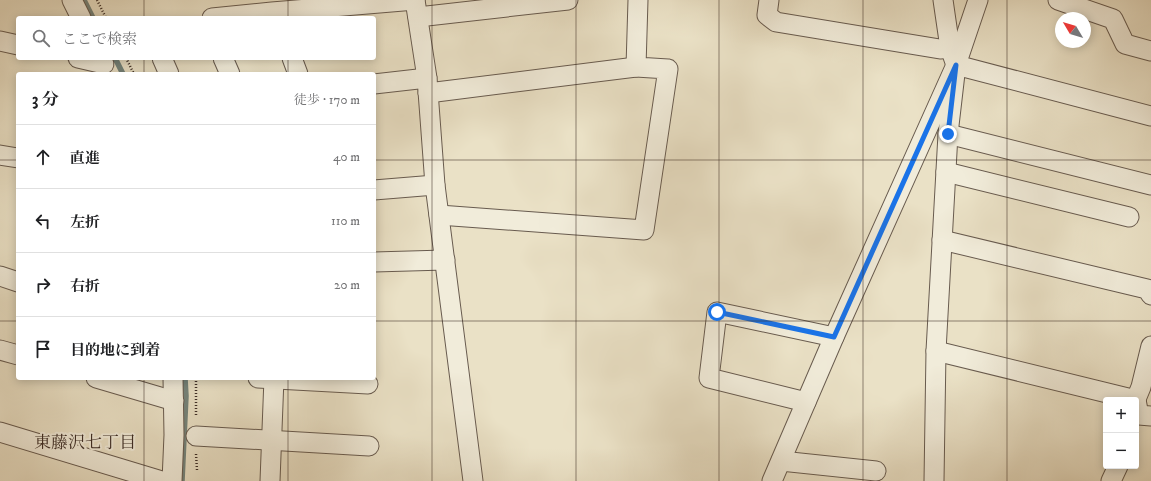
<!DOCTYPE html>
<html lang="ja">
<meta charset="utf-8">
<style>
:root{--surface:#fff;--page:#f6f6f6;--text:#202124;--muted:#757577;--line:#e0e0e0}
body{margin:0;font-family:"IM FELL DW Pica","Noto Serif JP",serif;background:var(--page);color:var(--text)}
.controls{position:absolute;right:12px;bottom:12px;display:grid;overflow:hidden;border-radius:4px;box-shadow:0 2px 10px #0003}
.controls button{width:36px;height:36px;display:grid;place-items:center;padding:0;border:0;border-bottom:1px solid var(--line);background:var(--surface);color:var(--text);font:20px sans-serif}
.compass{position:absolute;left:1055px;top:12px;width:36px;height:36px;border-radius:50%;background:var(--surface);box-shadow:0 2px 10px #0003;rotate:308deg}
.stop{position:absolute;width:12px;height:12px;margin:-9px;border:3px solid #1a73e8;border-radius:50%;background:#fff}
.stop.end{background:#1a73e8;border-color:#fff;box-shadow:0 1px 4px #0008}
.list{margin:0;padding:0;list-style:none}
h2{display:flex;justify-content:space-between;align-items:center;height:52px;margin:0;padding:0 16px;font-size:17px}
h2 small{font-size:13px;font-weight:400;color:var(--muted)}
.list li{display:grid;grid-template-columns:26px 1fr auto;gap:12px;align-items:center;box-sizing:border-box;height:64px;padding:0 16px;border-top:1px solid var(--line)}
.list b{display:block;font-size:15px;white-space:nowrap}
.list em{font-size:13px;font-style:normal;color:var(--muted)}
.icon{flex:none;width:22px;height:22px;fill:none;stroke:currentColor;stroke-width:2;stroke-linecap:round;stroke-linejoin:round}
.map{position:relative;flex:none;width:1151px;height:481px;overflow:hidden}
.search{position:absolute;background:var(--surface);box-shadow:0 2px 10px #0003;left:16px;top:16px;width:360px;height:44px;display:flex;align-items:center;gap:10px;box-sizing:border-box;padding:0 14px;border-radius:4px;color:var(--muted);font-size:15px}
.panel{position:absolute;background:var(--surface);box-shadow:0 2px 10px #0003;left:16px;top:72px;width:360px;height:308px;border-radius:4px}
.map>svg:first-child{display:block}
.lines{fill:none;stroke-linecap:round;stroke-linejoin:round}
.stream{stroke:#74847c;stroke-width:5.5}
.minor-casing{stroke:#685b4f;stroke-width:21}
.path{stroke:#3d2e27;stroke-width:2.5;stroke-dasharray:1 2;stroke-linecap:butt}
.minor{stroke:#f1ecda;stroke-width:19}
.route{stroke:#1a73e8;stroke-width:5}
.grid{fill:none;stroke:#3d2e27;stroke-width:1;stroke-opacity:0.55}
.labels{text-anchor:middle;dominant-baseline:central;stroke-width:4;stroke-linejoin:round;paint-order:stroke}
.neighbourhood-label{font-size:17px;fill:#3d2e27;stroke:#f1ecda}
</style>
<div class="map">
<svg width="1151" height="481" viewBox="0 0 1151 481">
<rect width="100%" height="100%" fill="#eae1c6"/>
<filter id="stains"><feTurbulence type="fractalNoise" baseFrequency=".005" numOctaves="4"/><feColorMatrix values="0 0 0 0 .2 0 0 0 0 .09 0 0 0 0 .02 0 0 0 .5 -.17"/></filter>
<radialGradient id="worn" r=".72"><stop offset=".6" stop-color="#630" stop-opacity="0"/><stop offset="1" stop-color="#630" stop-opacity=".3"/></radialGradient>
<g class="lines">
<!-- stream -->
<g class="stream">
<path d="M84,0L93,18"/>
<path d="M115,58L123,74"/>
<path d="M182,481L186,396L185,378"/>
</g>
<defs>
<g id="minor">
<path d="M72,0L81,18"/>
<path d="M415,0L427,78L435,185L473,481"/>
<path d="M769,0L767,15L776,22L940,49L950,48"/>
<path d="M1058,0L1113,19L1125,44L1151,51"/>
<path d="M418,17L568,0"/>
<path d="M212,18L272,12L415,0"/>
<path d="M0,41L18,45"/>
<path d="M78,58L104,64"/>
<path d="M162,58L169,74"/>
<path d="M223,58L230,74"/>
<path d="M292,58L298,74"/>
<path d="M956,65L1151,116"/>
<path d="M374,84L427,78"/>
<path d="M428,93L636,67"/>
<path d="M948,134L1151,185"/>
<path d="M0,155L18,158"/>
<path d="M946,172L1129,217"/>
<path d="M374,190L435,185"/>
<path d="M439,215L644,230L668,69L636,67L638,0"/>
<path d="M942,240L1147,289L1151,295"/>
<path d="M374,262L445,260"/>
<path d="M0,276L18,282"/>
<path d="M0,350L18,355"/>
<path d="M936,351L1136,400"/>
<path d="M96,378L174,401"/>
<path d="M258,378L368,384"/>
<path d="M1136,399L1141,387L1151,346"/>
<path d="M1136,400L1139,415L1151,416"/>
<path d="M806,402L709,378L717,312L834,337"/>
<path d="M0,432L162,481"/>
<path d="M196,436L369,446"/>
<path d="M781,461L876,471"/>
<path d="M172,481L174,435L173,378"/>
<path d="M270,481L274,378"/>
<path d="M772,481L834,337L956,65L978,0"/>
<path d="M934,481L936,351L948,134L956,65L950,48L943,0"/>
<path d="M1111,481L1118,466"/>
</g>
</defs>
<!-- minor casing -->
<use href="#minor" class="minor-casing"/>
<!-- path -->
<g class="path">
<path d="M97,0L106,18"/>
<path d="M126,58L134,74"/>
<path d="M196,378V417"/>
<path d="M196,454L197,470"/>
</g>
<!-- minor -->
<use href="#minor" class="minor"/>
</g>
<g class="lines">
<!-- route -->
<path class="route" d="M717,312L834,337L956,65L948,134"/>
</g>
<!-- grid -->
<path class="grid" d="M144,0V18M288,0V18M432,0V481M576,0V481M719,0V481M863,0V481M1007,0V481M144,58V74M288,58V74M0,160H18M374,160H1151M0,321H18M374,321H1151M144,378V481M288,378V481"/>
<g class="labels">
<!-- neighbourhood labels -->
<g class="neighbourhood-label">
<text x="85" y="443">東藤沢七丁目</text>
</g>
</g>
<rect width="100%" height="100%" filter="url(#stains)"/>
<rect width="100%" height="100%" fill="url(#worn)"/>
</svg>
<div class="controls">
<button>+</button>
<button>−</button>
</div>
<svg class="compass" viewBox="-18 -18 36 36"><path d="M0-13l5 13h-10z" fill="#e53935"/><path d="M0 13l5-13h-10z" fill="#757577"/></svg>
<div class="stop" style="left:717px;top:312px"></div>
<div class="stop end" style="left:948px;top:134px"></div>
<div class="search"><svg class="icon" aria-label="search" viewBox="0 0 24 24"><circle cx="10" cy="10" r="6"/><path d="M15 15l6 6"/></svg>ここで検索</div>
<section class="panel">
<h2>3 分<small>徒歩 · 170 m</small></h2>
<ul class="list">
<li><svg class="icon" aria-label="ahead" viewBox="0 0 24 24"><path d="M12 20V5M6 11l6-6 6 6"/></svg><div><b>直進</b></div><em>40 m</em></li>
<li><svg class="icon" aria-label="left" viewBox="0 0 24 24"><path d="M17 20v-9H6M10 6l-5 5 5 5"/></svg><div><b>左折</b></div><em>110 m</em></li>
<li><svg class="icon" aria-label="right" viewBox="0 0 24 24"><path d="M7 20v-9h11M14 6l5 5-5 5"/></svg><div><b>右折</b></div><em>20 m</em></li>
<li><svg class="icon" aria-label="arrive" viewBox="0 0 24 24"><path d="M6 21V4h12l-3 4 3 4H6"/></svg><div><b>目的地に到着</b></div></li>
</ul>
</section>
</div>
